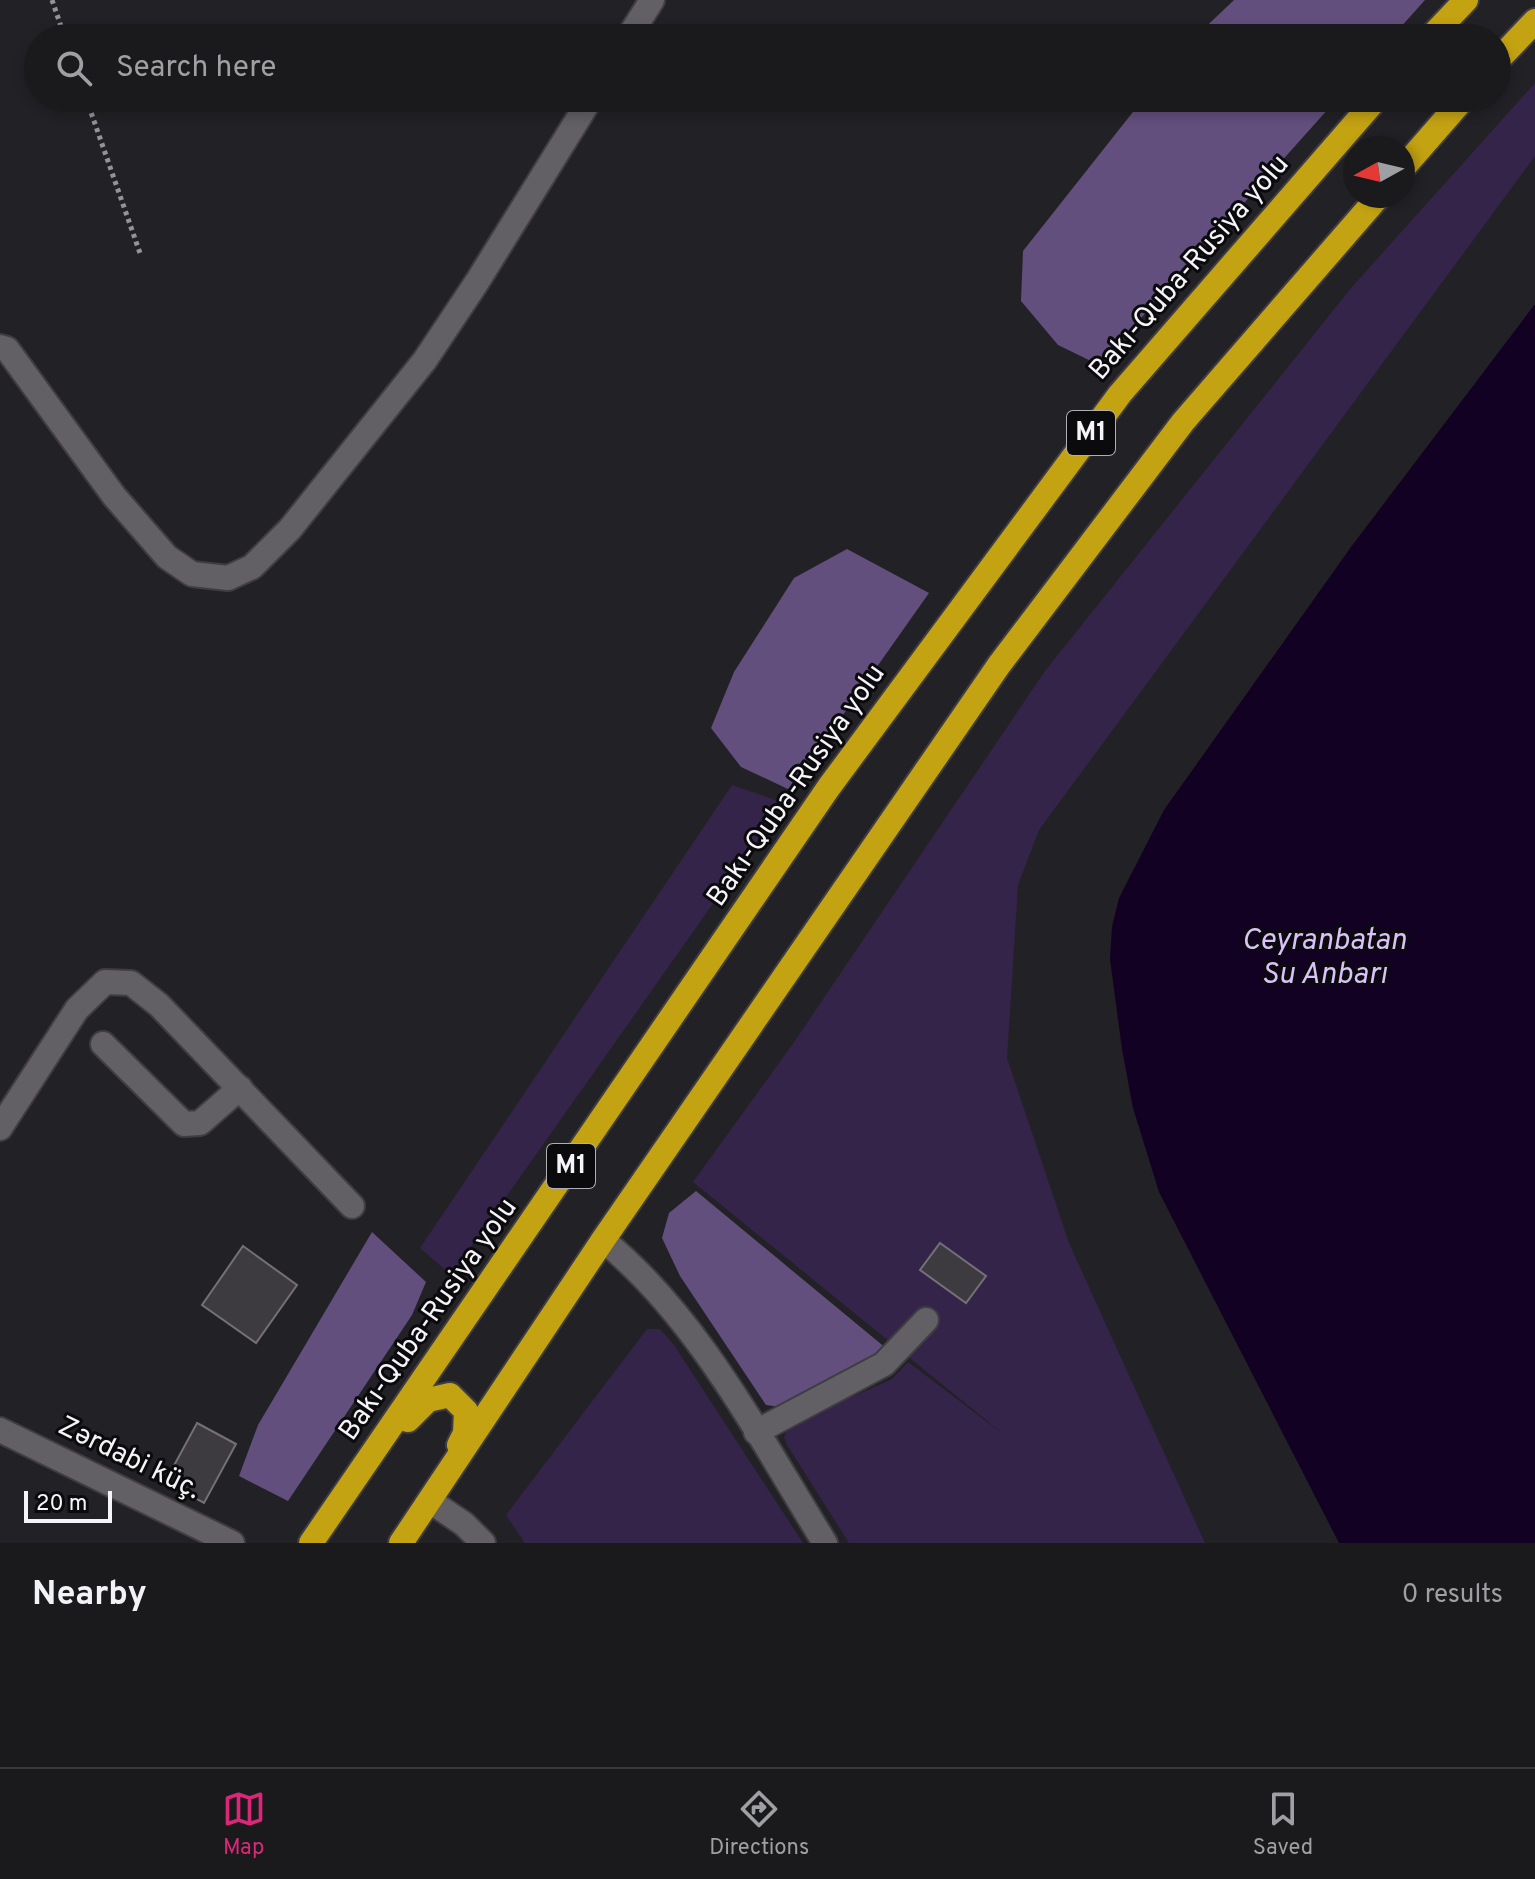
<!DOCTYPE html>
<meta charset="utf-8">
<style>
:root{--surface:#1a191c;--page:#232225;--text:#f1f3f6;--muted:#9fa0a3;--line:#38383b;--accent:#db2777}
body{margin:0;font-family:Overpass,sans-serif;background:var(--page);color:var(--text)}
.compass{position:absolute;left:1343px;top:136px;width:72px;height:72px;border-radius:50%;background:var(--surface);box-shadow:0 4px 12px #0003;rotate:262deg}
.scale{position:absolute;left:24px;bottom:20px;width:88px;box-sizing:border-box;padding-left:8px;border:4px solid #f6f4f8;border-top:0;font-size:22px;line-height:28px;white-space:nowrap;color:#f6f4f8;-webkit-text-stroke:6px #0b0b0d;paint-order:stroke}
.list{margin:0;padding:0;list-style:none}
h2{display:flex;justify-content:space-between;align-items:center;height:104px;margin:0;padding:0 32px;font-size:34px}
h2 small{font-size:26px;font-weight:400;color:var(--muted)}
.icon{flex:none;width:44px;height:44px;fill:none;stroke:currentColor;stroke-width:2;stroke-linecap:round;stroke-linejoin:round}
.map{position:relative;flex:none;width:1535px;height:1543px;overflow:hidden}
.search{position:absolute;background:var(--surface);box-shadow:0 4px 12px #0003;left:24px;right:24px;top:24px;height:88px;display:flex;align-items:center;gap:20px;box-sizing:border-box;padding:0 28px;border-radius:44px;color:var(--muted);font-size:30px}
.sheet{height:224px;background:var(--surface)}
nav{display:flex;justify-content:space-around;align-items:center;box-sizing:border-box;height:112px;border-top:2px solid var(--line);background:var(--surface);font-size:22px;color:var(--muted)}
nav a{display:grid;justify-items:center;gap:4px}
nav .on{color:var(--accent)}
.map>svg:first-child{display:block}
.green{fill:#35244a}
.forest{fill:#634f7d}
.water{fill:#130124}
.building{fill:#3d3b40;stroke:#737177;stroke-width:2}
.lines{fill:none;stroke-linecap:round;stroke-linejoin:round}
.minor-casing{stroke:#3f3d41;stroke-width:28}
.highway-casing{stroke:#3f3d41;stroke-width:28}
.path{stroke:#959397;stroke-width:5;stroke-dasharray:4 4;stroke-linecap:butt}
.minor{stroke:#626065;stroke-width:24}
.highway{stroke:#c4a312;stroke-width:24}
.labels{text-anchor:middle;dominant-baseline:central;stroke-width:6;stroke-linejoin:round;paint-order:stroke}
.shield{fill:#0b0b0d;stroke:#b0aeb2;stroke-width:2}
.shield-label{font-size:26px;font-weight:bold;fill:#f6f4f8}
.street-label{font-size:28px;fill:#f6f4f8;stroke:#0b0b0d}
.water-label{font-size:30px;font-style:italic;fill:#dac1fc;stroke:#0b0b0d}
</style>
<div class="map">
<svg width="1535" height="1543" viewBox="0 0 1535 1543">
<rect width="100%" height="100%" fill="#222125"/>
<!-- green -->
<g class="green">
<path d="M1535,83V156L1039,830L1018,885L1007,1058L1069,1243L1205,1543H849L787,1445L784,1437L787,1430L800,1420L892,1379L908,1362L1007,1437L693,1182L792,1045L1045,671L1351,288Z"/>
<path d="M732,785L784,803L451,1275L420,1248Z"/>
<path d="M647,1329H660L674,1345L803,1543H525L506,1515Z"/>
</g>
<!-- forest -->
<g class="forest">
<path d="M1234,0H1425L1391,38H1194Z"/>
<path d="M1144,98H1338L1099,365L1058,345L1021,301L1023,251Z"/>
<path d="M847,549L929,593L790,790L741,767L711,728L734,672L794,578Z"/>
<path d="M696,1191L887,1349L877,1360L780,1407L766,1405L680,1276L662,1238L669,1213Z"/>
<path d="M372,1232L426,1282L412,1315L288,1501L239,1476L258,1425Z"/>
</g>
<!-- water -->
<path class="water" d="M1535,304V1543H1339L1159,1192L1133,1108L1122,1049L1110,959L1112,927L1119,898L1164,810L1351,547Z"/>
<!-- building -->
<g class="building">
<path d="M940,1243L986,1276L966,1303L920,1270Z"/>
<path d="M243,1246L297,1285L256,1343L202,1305Z"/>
<path d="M197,1423L236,1444L204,1503L165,1482Z"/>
</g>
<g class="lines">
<defs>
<g id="minor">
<path d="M628,38L652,0"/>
<path d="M0,347L7,349L114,496L167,557L192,574L228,578L252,567L290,529L425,360L477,282L591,98"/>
<path d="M103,1044L184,1124L200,1123L240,1088"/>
<path d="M0,1128L77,1009L105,982L131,983L159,1005L352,1206"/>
<path d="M603,1240C699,1318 760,1439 825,1543"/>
<path d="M0,1430L232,1543"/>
<path d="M756,1432L884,1364L926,1320"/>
<path d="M430,1501L464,1524L483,1543"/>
</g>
<g id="highway">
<path d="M1430,38L1466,0"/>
<path d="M1497,61L1535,21"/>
<path d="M1403,168L1464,98"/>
<path d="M408,1420L428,1400L450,1395L466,1411L465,1433L459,1445"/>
<path d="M311,1543L829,787L1120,394L1377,98"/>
<path d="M401,1543L603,1240L999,665L1183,422L1379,196"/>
</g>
</defs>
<!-- minor casing -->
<use href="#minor" class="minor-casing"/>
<!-- highway casing -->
<use href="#highway" class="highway-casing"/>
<!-- path -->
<g class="path">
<path d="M52,0L65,38"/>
<path d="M86,98L141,256"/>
</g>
<!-- minor -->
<use href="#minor" class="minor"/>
<!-- highway -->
<use href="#highway" class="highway"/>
</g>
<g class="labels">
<!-- shield labels -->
<g class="shield">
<rect x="1067" y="411" width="48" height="44" rx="6"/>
<rect x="547" y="1144" width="48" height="44" rx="6"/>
</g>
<g class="shield-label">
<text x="1091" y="433">M1</text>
<text x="571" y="1166">M1</text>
</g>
<!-- street labels -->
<g class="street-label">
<text transform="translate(1190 268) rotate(-49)">Bakı-Quba-Rusiya yolu</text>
<text transform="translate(797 786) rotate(-55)">Bakı-Quba-Rusiya yolu</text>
<text transform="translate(429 1320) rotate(-55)">Bakı-Quba-Rusiya yolu</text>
<text transform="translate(129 1459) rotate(26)">Zərdabi küç.</text>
</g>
<!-- water labels -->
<g class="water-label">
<text x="1324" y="941">Ceyranbatan<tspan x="1324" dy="34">Su Anbarı</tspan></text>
</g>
</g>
</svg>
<svg class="compass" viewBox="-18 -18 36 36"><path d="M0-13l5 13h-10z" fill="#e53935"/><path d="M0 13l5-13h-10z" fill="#9fa0a3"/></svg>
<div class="scale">20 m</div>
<div class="search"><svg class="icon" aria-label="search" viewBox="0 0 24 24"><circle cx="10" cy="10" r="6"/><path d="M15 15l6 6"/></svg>Search here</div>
</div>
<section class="sheet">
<h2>Nearby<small>0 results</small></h2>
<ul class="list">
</ul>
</section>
<nav>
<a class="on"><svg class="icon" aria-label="map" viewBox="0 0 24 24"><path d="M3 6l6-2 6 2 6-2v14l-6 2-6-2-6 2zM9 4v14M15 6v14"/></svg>Map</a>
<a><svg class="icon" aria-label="directions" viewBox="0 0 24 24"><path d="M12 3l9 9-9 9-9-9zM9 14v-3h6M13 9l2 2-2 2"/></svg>Directions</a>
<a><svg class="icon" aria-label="saved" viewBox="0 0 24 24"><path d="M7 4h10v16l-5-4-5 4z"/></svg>Saved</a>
</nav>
